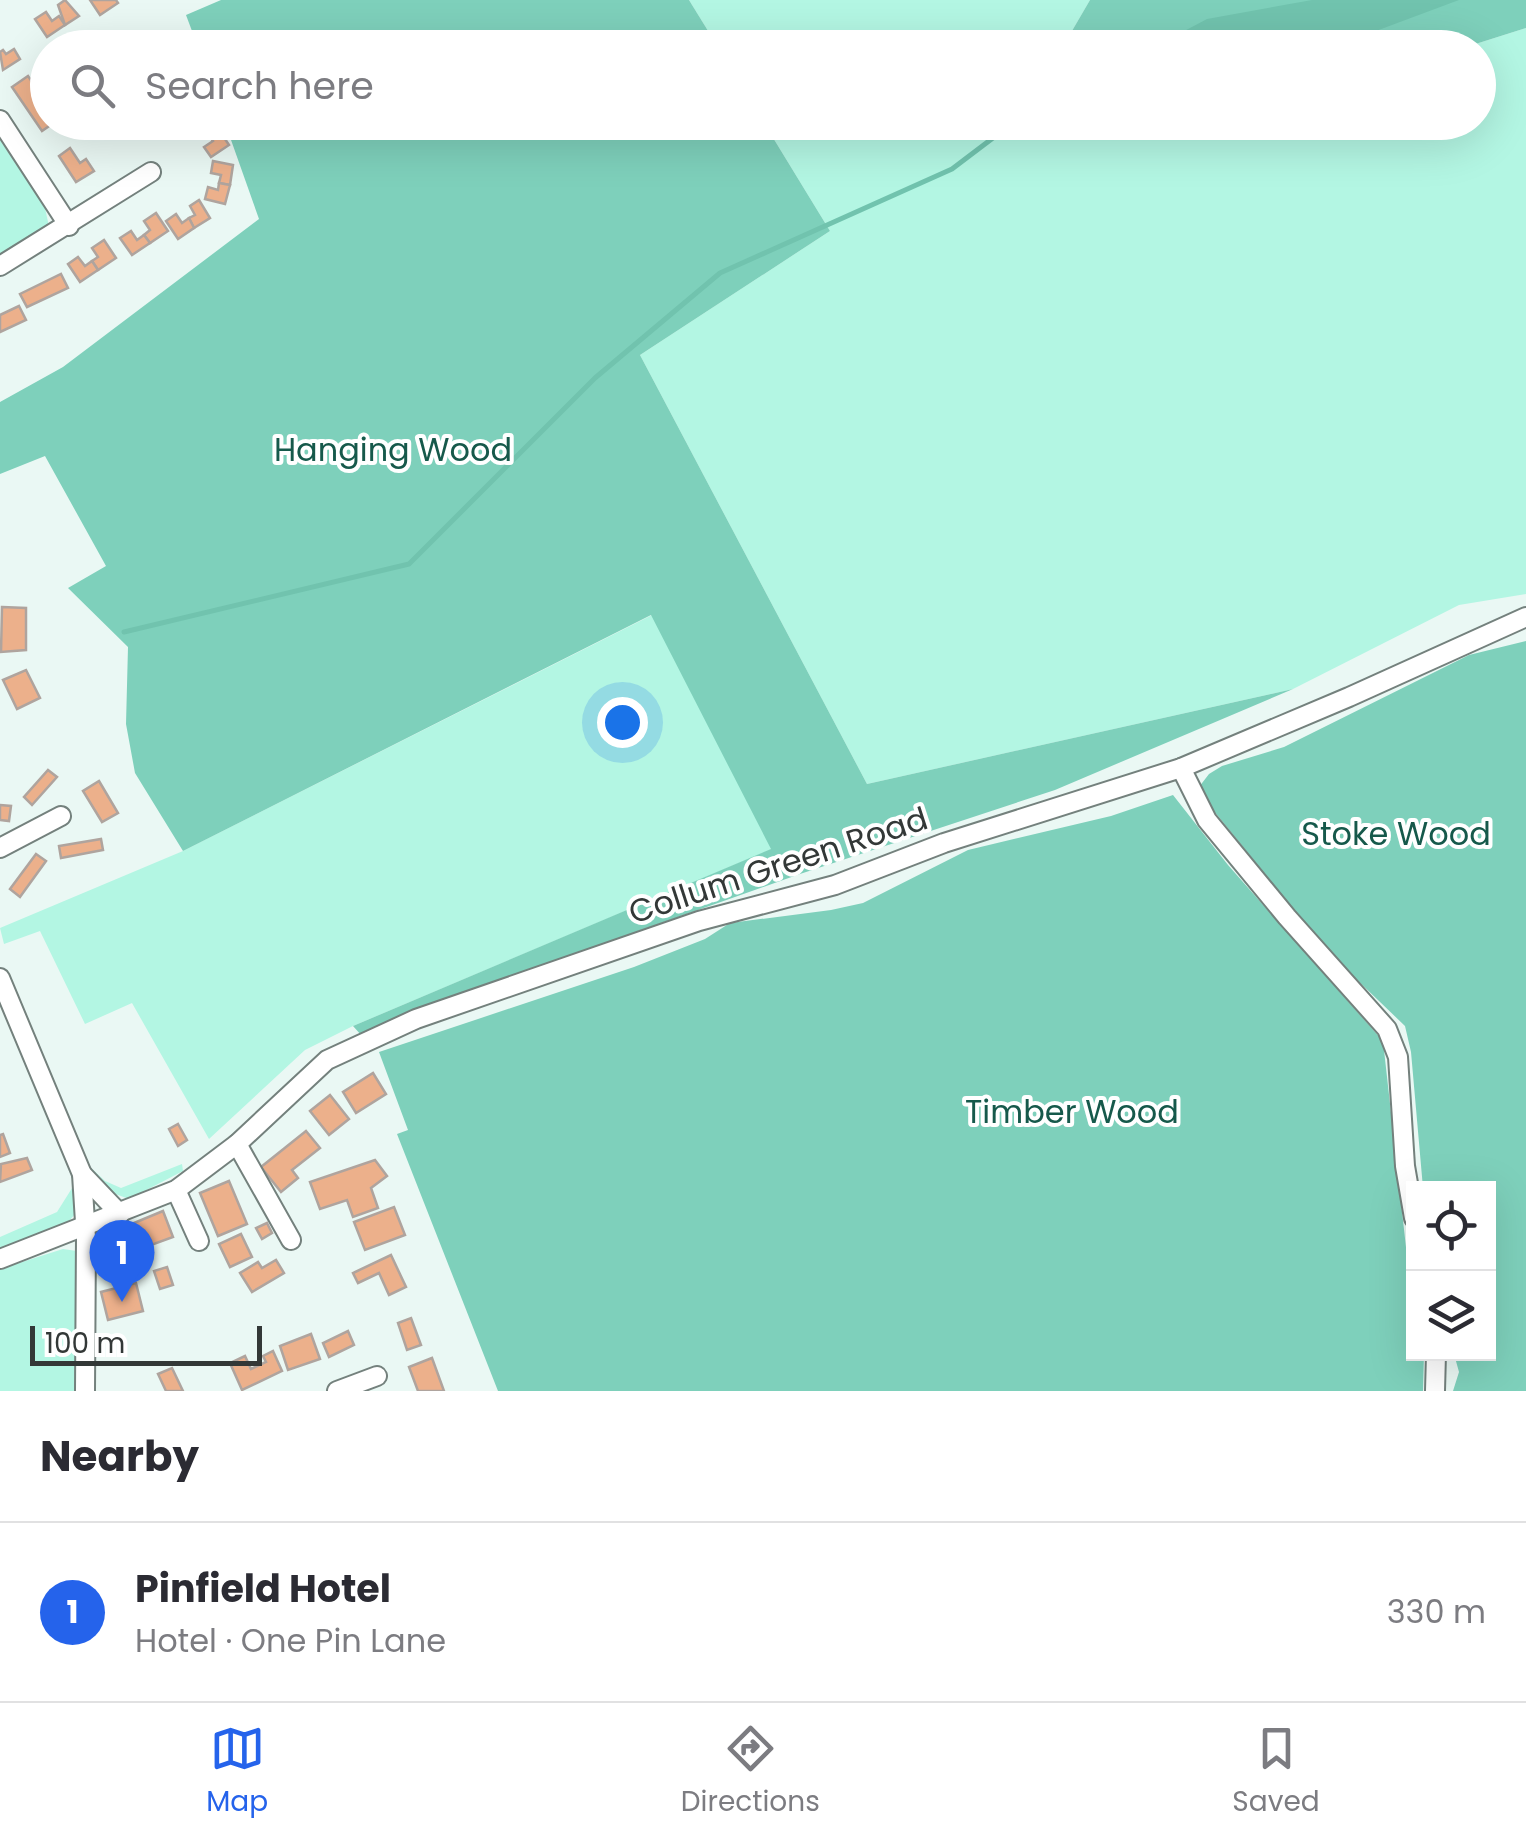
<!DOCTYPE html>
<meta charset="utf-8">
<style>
:root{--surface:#fff;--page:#f7f7f7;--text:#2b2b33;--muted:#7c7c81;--line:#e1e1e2;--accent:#2563eb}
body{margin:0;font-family:Poppins,sans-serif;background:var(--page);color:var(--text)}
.controls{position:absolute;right:30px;bottom:30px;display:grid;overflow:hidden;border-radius:0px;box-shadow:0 10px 40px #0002}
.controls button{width:90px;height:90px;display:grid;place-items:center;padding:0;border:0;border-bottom:2px solid var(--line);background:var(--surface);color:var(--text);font:50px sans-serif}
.scale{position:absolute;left:30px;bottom:25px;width:232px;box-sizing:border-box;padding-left:10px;border:5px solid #333837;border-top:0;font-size:28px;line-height:35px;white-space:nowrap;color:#333837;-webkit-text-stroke:8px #fff;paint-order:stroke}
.you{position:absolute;left:622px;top:722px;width:35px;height:35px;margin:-25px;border:8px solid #fff;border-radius:50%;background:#1a73e8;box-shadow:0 0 0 15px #1a73e833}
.badge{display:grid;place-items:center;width:65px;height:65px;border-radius:50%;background:var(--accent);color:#fff;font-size:32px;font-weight:700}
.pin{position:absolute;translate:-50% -82px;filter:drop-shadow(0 2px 5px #0008)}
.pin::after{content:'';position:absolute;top:52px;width:35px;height:30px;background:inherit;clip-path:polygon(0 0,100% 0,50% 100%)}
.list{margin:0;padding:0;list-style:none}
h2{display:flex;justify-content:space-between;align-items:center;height:130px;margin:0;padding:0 40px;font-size:42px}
h2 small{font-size:32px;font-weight:400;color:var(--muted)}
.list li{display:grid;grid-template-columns:65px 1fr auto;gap:30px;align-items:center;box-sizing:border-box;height:180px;padding:0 40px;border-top:2px solid var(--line)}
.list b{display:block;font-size:38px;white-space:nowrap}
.list p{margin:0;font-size:32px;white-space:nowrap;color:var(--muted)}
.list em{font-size:32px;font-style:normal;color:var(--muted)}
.icon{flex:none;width:55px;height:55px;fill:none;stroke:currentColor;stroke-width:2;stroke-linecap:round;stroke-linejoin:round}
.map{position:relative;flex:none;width:1526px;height:1391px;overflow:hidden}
.search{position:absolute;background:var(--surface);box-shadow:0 10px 40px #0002;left:30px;right:30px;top:30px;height:110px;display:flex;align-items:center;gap:25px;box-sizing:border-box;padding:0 35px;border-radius:55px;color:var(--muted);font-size:38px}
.sheet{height:310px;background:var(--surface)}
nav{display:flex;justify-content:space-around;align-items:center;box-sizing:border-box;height:140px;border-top:2px solid var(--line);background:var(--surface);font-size:28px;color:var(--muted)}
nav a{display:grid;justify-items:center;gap:5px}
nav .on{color:var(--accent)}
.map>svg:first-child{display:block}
.green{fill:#b3f6e3}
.forest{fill:#7ed0bb}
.water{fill:#71c3ae}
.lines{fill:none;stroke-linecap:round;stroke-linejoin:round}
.stream{stroke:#71c3ae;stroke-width:5}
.building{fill:#ecb08b;stroke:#afa49e;stroke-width:2.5}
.minor-casing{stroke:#74817d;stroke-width:22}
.minor{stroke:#fff;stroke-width:18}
.labels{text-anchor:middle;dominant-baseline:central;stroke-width:8;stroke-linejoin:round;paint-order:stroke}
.park-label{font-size:32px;fill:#16594b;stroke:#fff}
.street-label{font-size:32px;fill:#333837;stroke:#fff}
</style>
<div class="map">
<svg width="1526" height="1391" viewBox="0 0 1526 1391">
<rect width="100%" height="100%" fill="#eaf8f4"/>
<!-- green -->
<g class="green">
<path d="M689,0H1090L1062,48L718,47Z"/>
<path d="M1526,28V594L1459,605L1293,689L867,784L640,355L830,231L764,123L1478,122V48L1466,47Z"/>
<path d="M0,140L45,208L50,231L0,260Z"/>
<path d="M652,615L772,849L353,1026L305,1050L209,1139L132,1003L85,1024L40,931L4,944L0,928L183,851Z"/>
<path d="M87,1164L105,1181L121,1188L182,1164L183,1171L129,1199L102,1189Z"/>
<path d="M74,1185L75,1214L64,1227L0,1251V1237L57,1212Z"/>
<path d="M63,1249L77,1251L76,1391H0V1269Z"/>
</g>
<!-- forest -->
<g class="forest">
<path d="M221,0H689L718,47H198L186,15Z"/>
<path d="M1090,0H1526V28L1466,47L1062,48Z"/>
<path d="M225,123H764L830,231L640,355L867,784L1293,689L1055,790L800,874L414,1010L362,1036L353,1026L771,849L651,615L183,851L135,773L126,724L128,647L68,588L106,566L45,456L0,474V402L63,367L259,219Z"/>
<path d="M1526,641V1391H1453L1459,1372L1454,1354H1488V1188H1423L1411,1052L1405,1026L1328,952L1209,805L1199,787L1209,774L1222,766L1284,747L1469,655Z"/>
<path d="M1173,795L1228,865L1383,1041L1413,1310L1414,1354H1424L1423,1391H498L397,1134L408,1130L379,1052L634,967L705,939L730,923L831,910L863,903L968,850L1111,816Z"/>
</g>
<!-- water -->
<path class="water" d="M1312,0H1459L1333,47H1141L1173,37L1207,19Z"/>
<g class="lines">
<!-- stream -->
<g class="stream">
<path d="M1114,48L1151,41"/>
<path d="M124,632L409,564L595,378L720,273L952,169L1014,122"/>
</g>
</g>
<!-- building -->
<g class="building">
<path d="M65,0L79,16L65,25L58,5Z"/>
<path d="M90,0H116L118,3L100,15Z"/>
<path d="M46,12L52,21L59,16L65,25L47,37L35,19Z"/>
<path d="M14,49L20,59L3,70L0,52L3,50L6,54Z"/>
<path d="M28,76L48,105V122H55L42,131L12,87Z"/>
<path d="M107,122H120L125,129L115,135Z"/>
<path d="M193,122H214L217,127L208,134L205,129L195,135L189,125Z"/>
<path d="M217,127L229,145L211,157L204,147L213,141L208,134Z"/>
<path d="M70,148L80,163L86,159L94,171L76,182L59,156Z"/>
<path d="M213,161L233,165L230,185L219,183L221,175L211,173Z"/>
<path d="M219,183L230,185L225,204L205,199L208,187L218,190Z"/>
<path d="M199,200L210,218L194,228L189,218L195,215L190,206Z"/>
<path d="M156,213L168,231L150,243L144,235L150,230L144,221Z"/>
<path d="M176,214L182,223L189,218L194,228L178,239L166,221Z"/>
<path d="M131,231L137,240L144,235L150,243L132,255L120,238Z"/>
<path d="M104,240L116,258L98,270L92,261L98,257L92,248Z"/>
<path d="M78,257L85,266L92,261L98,270L80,282L68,264Z"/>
<path d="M61,274L68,288L27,307L20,294Z"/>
<path d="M19,306L26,320L0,332V315Z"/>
<path d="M2,607L26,608V650L1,652Z"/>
<path d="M26,670L40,698L17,709L3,680Z"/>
<path d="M48,770L57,777L32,805L24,797Z"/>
<path d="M99,781L118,813L102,822L83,791Z"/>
<path d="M0,805L11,806L9,821L0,820Z"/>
<path d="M101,839L103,850L61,858L59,846Z"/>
<path d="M36,854L46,861L20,897L10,889Z"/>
<path d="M373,1073L386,1094L356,1113L343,1092Z"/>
<path d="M330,1095L349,1119L329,1135L310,1111Z"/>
<path d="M178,1124L187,1140L178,1146L169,1129Z"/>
<path d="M306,1131L320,1148L292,1170L298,1178L281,1192L261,1167Z"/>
<path d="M3,1134L10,1153L0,1157V1135Z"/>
<path d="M27,1158L32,1170L0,1182L1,1164Z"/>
<path d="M375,1160L387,1176L371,1188L378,1208L353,1217L347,1200L320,1209L310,1182Z"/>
<path d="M229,1181L247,1224L218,1236L200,1193Z"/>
<path d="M394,1207L405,1235L365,1250L354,1222Z"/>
<path d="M163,1211L173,1237L143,1248L134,1223Z"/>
<path d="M267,1223L272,1233L262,1239L256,1228Z"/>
<path d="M241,1234L252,1257L230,1267L219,1244Z"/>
<path d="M391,1255L406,1287L389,1295L379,1273L358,1283L353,1273Z"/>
<path d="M276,1260L284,1273L252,1292L240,1273L258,1262L262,1268Z"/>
<path d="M167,1267L173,1285L160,1289L154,1271Z"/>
<path d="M136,1283L143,1311L108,1320L101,1292Z"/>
<path d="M411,1318L421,1345L407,1350L398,1323Z"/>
<path d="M348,1331L354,1345L329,1357L323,1343Z"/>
<path d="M311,1334L320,1359L288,1370L280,1346Z"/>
<path d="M273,1351L282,1371L242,1390L230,1363L245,1356L251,1369L266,1362L263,1356Z"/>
<path d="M432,1358L444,1391H418L409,1367Z"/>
<path d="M172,1368L183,1391H166L158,1374Z"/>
</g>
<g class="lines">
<defs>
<g id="minor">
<path d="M0,120L69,226"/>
<path d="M0,266L151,172"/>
<path d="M1181,768L1207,820L1287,917L1387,1029L1398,1057L1405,1166L1414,1218"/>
<path d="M0,848L61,816"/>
<path d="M0,978L82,1174L86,1238L85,1391"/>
<path d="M237,1144L291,1240"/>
<path d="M82,1174L120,1214"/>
<path d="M176,1190L199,1241"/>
<path d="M0,1259L176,1190L237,1144L327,1060L416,1019L699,921L835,885L944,843L1181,768L1349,697L1526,617"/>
<path d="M337,1391L377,1376"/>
<path d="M1435,1391L1436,1354"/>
</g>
</defs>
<!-- minor casing -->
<use href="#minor" class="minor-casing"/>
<!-- minor -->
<use href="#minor" class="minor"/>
</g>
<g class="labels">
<!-- park labels -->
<g class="park-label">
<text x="393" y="449">Hanging Wood</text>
<text x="1396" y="833">Stoke Wood</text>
<text x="1072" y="1111">Timber Wood</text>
</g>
<!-- street labels -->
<g class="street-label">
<text transform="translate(778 865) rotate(-18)">Collum Green Road</text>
</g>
</g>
</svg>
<div class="controls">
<button><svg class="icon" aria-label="locate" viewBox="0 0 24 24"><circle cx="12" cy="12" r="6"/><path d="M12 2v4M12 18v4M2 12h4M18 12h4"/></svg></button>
<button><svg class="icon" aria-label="layers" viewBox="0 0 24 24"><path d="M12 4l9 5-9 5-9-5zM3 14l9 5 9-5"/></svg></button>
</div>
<div class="scale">100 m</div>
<div class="you"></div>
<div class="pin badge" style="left:122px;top:1302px">1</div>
<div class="search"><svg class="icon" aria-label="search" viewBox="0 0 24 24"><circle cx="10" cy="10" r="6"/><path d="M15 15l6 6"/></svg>Search here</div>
</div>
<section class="sheet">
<h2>Nearby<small></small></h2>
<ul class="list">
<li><span class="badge">1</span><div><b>Pinfield Hotel</b><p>Hotel · One Pin Lane</p></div><em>330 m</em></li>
</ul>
</section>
<nav>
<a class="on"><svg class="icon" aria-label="map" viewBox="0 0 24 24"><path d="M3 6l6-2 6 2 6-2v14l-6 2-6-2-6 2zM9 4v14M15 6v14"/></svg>Map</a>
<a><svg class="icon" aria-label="directions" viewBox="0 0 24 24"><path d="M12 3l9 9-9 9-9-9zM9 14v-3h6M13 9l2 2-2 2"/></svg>Directions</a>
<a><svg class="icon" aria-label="saved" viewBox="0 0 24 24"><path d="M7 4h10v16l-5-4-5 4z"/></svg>Saved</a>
</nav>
